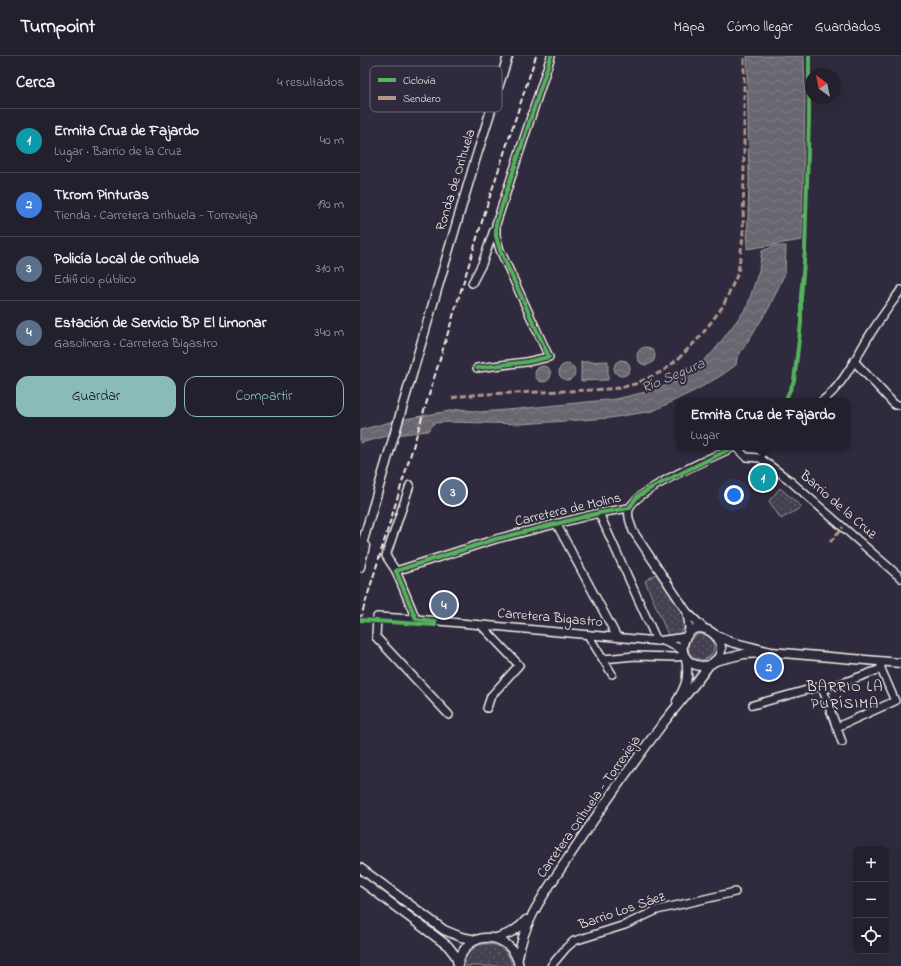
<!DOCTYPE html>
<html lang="es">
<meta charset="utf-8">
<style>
:root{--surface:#23202e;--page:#2b2836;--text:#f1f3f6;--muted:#a3a3aa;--line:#403e4a;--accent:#8bbbb9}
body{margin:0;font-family:"Indie Flower",sans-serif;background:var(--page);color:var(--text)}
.controls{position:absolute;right:12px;bottom:12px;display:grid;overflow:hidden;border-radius:8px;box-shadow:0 4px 16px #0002}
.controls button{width:36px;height:36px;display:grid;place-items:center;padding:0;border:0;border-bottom:1px solid var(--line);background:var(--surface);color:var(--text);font:20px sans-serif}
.compass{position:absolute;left:445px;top:12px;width:36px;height:36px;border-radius:50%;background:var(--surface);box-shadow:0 4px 16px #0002;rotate:327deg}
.you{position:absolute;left:374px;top:439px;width:14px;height:14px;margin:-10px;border:3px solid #fff;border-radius:50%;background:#1a73e8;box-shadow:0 0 0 6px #1a73e833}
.badge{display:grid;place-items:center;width:26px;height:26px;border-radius:50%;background:var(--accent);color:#fff;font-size:13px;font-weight:700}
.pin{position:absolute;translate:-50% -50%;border:2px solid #fff;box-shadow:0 1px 4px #0006}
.popup{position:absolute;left:316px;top:342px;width:174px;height:52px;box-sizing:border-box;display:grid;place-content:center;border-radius:8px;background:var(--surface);filter:drop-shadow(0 1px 3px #0005);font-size:13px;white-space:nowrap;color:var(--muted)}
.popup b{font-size:15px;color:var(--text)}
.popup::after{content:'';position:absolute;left:50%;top:100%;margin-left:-8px;border:8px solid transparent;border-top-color:var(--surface)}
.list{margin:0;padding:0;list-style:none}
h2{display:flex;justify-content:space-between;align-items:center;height:52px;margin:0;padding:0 16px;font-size:17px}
h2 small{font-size:13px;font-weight:400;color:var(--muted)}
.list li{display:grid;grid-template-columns:26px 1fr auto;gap:12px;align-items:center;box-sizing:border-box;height:64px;padding:0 16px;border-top:1px solid var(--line)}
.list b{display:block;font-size:15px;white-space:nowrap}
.list p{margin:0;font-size:13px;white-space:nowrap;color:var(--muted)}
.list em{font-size:13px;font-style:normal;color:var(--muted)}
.actions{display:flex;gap:8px;padding:12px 16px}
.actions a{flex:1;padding:9px 0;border:1px solid var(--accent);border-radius:12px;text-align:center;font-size:14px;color:var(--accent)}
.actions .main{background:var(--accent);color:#111}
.icon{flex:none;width:22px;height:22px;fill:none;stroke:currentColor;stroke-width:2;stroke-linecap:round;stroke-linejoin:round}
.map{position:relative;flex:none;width:541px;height:910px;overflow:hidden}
header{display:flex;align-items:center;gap:24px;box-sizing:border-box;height:56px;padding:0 20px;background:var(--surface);border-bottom:1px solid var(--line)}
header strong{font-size:19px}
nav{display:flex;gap:22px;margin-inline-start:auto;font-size:14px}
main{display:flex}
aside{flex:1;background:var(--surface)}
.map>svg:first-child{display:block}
.green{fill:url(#green-dots);stroke:#9c989c}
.water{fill:url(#water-waves);stroke:#a19ea0}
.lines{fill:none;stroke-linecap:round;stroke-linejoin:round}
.minor-casing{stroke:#f4f1e8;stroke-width:10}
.major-casing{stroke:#f4f1e8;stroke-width:11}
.minor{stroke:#2f2a3d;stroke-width:7}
.major{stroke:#2f2a3d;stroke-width:8}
.rail{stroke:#f4f1e8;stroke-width:2;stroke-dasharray:6 3;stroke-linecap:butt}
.quiet{stroke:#b2968c;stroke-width:3;stroke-dasharray:6 3;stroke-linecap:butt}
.cycleway-casing{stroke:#2f2a3d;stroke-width:6}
.cycleway{stroke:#56b35d;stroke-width:4}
.labels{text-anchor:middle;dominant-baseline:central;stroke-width:4;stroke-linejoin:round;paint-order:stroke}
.street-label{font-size:14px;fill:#f4f1e8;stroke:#2f2a3d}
.water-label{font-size:15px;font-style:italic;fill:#b6b2b2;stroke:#2f2a3d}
.neighbourhood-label{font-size:15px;letter-spacing:1px;fill:#f4f1e8;stroke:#2f2a3d}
.key{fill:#2f2a3d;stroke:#6a6670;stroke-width:1}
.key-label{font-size:11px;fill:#f4f1e8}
</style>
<header>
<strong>Turnpoint</strong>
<nav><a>Mapa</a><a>Cómo llegar</a><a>Guardados</a></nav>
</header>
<main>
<aside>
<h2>Cerca<small>4 resultados</small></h2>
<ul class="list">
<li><span class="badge" style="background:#0f9aa8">1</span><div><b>Ermita Cruz de Fajardo</b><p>Lugar · Barrio de la Cruz</p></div><em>40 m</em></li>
<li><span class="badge" style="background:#3f7fe0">2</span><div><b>Tkrom Pinturas</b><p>Tienda · Carretera Orihuela - Torrevieja</p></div><em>190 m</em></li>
<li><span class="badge" style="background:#5c6f8a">3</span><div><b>Policía Local de Orihuela</b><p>Edificio público</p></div><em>310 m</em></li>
<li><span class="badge" style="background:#5c6f8a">4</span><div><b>Estación de Servicio BP El Limonar</b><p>Gasolinera · Carretera Bigastro</p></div><em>340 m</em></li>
</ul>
<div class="actions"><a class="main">Guardar</a><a>Compartir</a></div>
</aside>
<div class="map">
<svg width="541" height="910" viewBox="0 0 541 910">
<defs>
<pattern id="green-dots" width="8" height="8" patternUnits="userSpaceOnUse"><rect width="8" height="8" fill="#454050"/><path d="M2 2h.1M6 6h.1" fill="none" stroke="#605c69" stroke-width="1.8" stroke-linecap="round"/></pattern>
<pattern id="water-waves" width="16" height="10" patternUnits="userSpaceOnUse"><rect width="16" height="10" fill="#6a6670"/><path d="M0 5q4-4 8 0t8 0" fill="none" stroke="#807c84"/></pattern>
</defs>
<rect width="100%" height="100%" fill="#2f2a3d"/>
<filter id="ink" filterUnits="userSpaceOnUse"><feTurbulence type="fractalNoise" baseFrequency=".025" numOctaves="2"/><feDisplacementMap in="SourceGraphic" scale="8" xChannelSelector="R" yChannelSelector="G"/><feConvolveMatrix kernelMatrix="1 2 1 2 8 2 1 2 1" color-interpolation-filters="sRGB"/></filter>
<g filter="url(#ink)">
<!-- green -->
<g class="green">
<path d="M420,432L442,451L421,463L409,445Z"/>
<path d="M296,518L325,561V570L319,578L309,581L285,525Z"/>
<circle cx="341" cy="591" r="13"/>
<path d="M122,888C138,887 149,894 152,910H103C105,899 112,892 122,888Z"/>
</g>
<!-- water -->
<g class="water">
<path d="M387,0H444L445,46L442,184L387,193L389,125Z"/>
<path d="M414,190H426L425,217L409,252L377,302L376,309L362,319L338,333L293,355L250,362L161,368L91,366L74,367L68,375L28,380L0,387V374L34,365L100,353L120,356L158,353L256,343L298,333L325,320L353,296L387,251L399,214L402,195Z"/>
<circle cx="286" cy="300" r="9"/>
<circle cx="262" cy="312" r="8"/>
<path d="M248,305V324L221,325V306Z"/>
<circle cx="207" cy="316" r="8"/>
<circle cx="183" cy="318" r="8"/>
</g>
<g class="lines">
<defs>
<g id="minor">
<path d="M112,227L122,208L134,174"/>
<path d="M494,305L535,349H541"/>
<path d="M117,312L166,306L189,301L140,194L136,180V168L191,0"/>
<path d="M462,345C484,329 496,300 511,277C520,263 531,248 541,234"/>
<path d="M376,391L386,401L400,402L429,424L541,522"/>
<path d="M50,429L26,500L36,515L56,563"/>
<path d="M239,457L297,585"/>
<path d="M196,467L257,581"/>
<path d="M36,515L136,483L239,457L269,452"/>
<path d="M327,556L329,572L328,579"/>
<path d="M121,569L159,609L131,640L127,652"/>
<path d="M345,573L327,556L273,475C271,468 267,461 269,454C272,435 355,400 374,391"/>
<path d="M228,579L252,618"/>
<path d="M303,585L317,591L323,595"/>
<path d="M243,603L275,600L316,601L324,600"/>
<path d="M463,634L482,686"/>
<path d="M393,649L461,630L463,634L521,613V605"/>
<path d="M89,659L16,581L17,561L56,563L297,585L326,581"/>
<path d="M477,671L535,645L521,613"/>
<path d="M191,910L206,892L214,885L265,869L297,854L375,836"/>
</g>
<g id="major">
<path d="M0,495L115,105L148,0"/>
<path d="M0,511L5,490"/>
<path d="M356,579L371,586L411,596L541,607"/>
<path d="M355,605L384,598L404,597"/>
<path d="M317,645C327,629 329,621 326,602"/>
<path d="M0,812L84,874L101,881L116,884"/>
<path d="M0,824L88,890L95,899L98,908"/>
<path d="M136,882C149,878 158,874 166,864"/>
<path d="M158,902C164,864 185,837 206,805C237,758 270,711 304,666C319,647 335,629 349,609C383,591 336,552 324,585C318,602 334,613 349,609"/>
<path d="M98,909C104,872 152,873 159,910"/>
</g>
</defs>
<!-- minor casing -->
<use href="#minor" class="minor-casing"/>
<!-- major casing -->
<use href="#major" class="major-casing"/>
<!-- minor -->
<use href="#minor" class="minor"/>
<!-- major -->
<use href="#major" class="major"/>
<!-- rail -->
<path class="rail" d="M0,564L128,146L176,0"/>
<!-- quiet -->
<g class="quiet">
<path d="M92,342L102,340L125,338L233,334L260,332L275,328L303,315L318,303L340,281L363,250L378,217L383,180L384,108V0"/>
<path d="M470,486L483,471"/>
</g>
<defs>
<g id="cycleway">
<path d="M117,312L166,306L189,301L140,194L136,180V168L191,0"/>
<path d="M425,345L434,325L441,267V241L445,194L449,60V0"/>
<path d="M0,564L75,569V565L56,563L36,515L136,483L239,457L269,452L277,441L291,432L374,391"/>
</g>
</defs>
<!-- cycleway casing -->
<use href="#cycleway" class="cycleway-casing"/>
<!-- cycleway -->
<use href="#cycleway" class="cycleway"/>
</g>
</g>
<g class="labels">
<!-- street labels -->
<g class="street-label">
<text transform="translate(96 124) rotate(-73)">Ronda de Orihuela</text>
<text transform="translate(478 449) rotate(41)">Barrio de la Cruz</text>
<text transform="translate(208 454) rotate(-13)">Carretera de Molins</text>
<text transform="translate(190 562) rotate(5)">Carretera Bigastro</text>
<text transform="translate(229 751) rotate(-55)">Carretera Orihuela - Torrevieja</text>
<text transform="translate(262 855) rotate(-19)">Barrio Los Sáez</text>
</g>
<!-- water labels -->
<g class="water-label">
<text transform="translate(313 320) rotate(-23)">Río Segura</text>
</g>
<!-- neighbourhood labels -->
<g class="neighbourhood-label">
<text x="485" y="631">BARRIO LA<tspan x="485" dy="17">PURÍSIMA</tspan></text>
</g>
</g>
<!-- legend -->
<rect x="10" y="10" width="132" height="46" rx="6" class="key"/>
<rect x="18" y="22" width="18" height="4" fill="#56b35d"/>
<rect x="18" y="40" width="18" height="4" fill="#b2968c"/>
<g class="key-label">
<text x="43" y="28">Ciclovía</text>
<text x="43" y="46">Sendero</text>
</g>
</svg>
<div class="controls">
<button>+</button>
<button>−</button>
<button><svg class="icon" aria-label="locate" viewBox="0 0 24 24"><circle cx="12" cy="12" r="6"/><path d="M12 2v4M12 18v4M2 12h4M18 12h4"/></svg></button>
</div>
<svg class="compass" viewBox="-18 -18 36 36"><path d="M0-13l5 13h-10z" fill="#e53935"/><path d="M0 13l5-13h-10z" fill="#a3a3aa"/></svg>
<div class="you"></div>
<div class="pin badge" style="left:403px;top:422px;background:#0f9aa8">1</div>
<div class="popup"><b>Ermita Cruz de Fajardo</b>Lugar</div>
<div class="pin badge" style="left:409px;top:611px;background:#3f7fe0">2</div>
<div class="pin badge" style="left:93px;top:436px;background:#5c6f8a">3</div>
<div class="pin badge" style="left:84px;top:549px;background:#5c6f8a">4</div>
</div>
</main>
